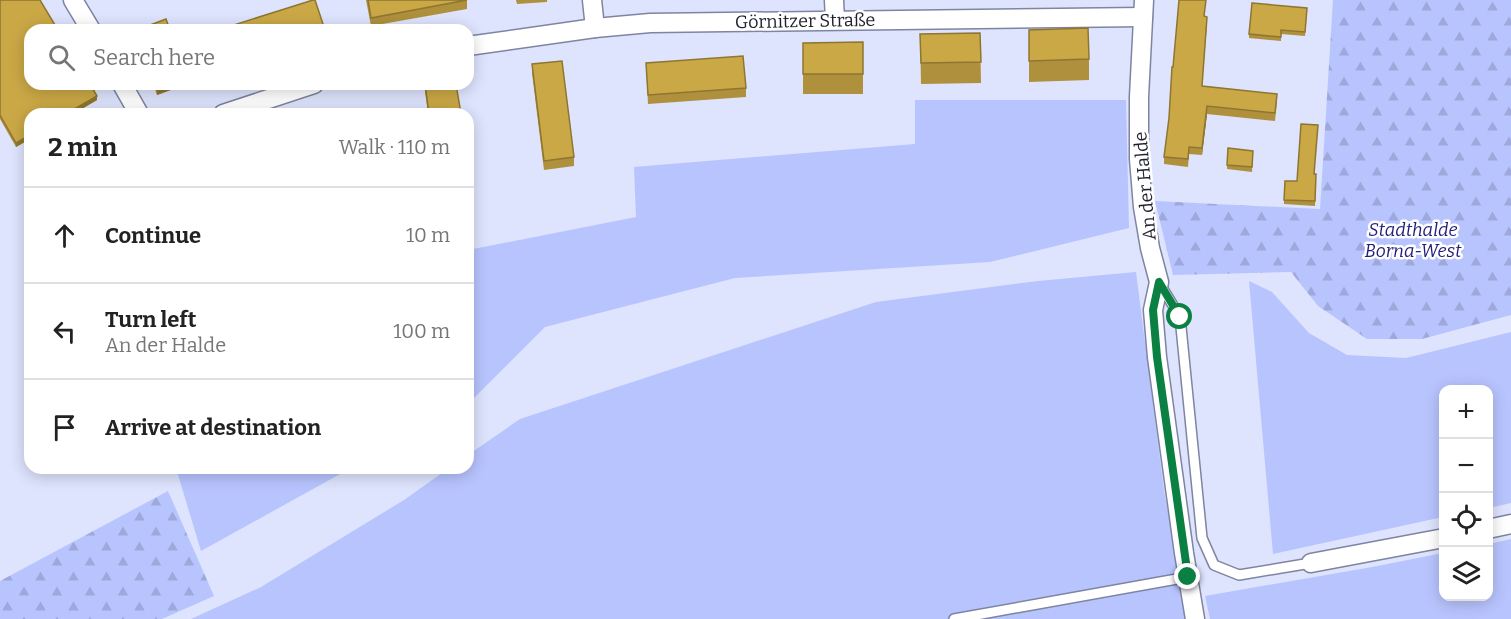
<!DOCTYPE html>
<meta charset="utf-8">
<style>
:root{--surface:#fff;--page:#f2f2f2;--text:#222;--muted:#767676;--line:#e0e0e0}
body{margin:0;font-family:Bitter,serif;background:var(--page);color:var(--text)}
.controls{position:absolute;right:18px;bottom:18px;display:grid;overflow:hidden;border-radius:12px;box-shadow:0 3px 15px #0003}
.controls button{width:54px;height:54px;display:grid;place-items:center;padding:0;border:0;border-bottom:2px solid var(--line);background:var(--surface);color:var(--text);font:30px sans-serif}
.stop{position:absolute;width:18px;height:18px;margin:-14px;border:4px solid #0b8043;border-radius:50%;background:#fff}
.stop.end{background:#0b8043;border-color:#fff;box-shadow:0 2px 6px #0008}
.list{margin:0;padding:0;list-style:none}
h2{display:flex;justify-content:space-between;align-items:center;height:78px;margin:0;padding:0 24px;font-size:26px}
h2 small{font-size:20px;font-weight:400;color:var(--muted)}
.list li{display:grid;grid-template-columns:39px 1fr auto;gap:18px;align-items:center;box-sizing:border-box;height:96px;padding:0 24px;border-top:2px solid var(--line)}
.list b{display:block;font-size:22px;white-space:nowrap}
.list p{margin:0;font-size:20px;white-space:nowrap;color:var(--muted)}
.list em{font-size:20px;font-style:normal;color:var(--muted)}
.icon{flex:none;width:33px;height:33px;fill:none;stroke:currentColor;stroke-width:2;stroke-linecap:round;stroke-linejoin:round}
.map{position:relative;flex:none;width:1511px;height:619px;overflow:hidden}
.search{position:absolute;background:var(--surface);box-shadow:0 3px 15px #0003;left:24px;top:24px;width:450px;height:66px;display:flex;align-items:center;gap:15px;box-sizing:border-box;padding:0 21px;border-radius:18px;color:var(--muted);font-size:22px}
.panel{position:absolute;background:var(--surface);box-shadow:0 3px 15px #0003;left:24px;top:108px;width:450px;height:366px;border-radius:18px}
.map>svg:first-child{display:block}
.green{fill:#b8c4fe}
.forest{fill:url(#forest-firs)}
.lines{fill:none;stroke-linecap:round;stroke-linejoin:round}
.lane-casing{stroke:#7e84a1;stroke-width:12}
.street-casing{stroke:#7e84a1;stroke-width:21}
.lane{stroke:#fff;stroke-width:9}
.street{stroke:#fff;stroke-width:18}
.wall{fill:#af903c}
.shaded-wall{fill:#8e7631}
.building{fill:#cba846;stroke:#8e7631;stroke-width:1.5}
.route{stroke:#0b8043;stroke-width:8}
.labels{text-anchor:middle;dominant-baseline:central;stroke-width:5;stroke-linejoin:round;paint-order:stroke}
.street-label{font-size:18px;fill:#1e202b;stroke:#fff}
.park-label{font-size:18px;font-style:italic;fill:#221c7b;stroke:#fff}
</style>
<div class="map">
<svg width="1511" height="619" viewBox="0 0 1511 619">
<defs>
<pattern id="forest-firs" width="22" height="20" patternUnits="userSpaceOnUse" patternTransform="scale(1.5)"><rect width="22" height="20" fill="#b8c4fe"/><path d="M5 1l3.5 6h-7zM16 11l3.5 6h-7z" fill="#9ea8da"/></pattern>
</defs>
<rect width="100%" height="100%" fill="#dee4fd"/>
<!-- green -->
<g class="green">
<path d="M915,100H1126L1129,228L990,262L735,278L545,327L468,404V250L636,217L634,167L915,144Z"/>
<path d="M1136,272L1164,490L1187,619H191L261,587L404,500L449,468H468V455L520,419L876,302L1038,281Z"/>
<path d="M1249,281L1272,292L1309,333L1347,355L1406,358L1511,332V503L1489,508L1488,390H1444L1443,517L1273,554Z"/>
<path d="M176,468H351L201,551Z"/>
<path d="M1511,539V619H1210L1205,596L1372,567L1443,553L1444,596H1488L1489,544Z"/>
</g>
<!-- forest -->
<g class="forest">
<path d="M1333,0H1511V315L1422,339H1367L1318,306L1291,272L1173,275L1155,201L1320,209Z"/>
<path d="M168,491L214,596L162,619H0V581Z"/>
</g>
<g class="lines">
<defs>
<g id="lane">
<path d="M1160,284L1180,317L1202,538L1214,565L1239,575L1311,563"/>
<path d="M954,619L1188,577"/>
</g>
<g id="street">
<path d="M73,0L91,30"/>
<path d="M592,0L595,28"/>
<path d="M834,0L835,20"/>
<path d="M1144,0L1139,97V159L1143,207L1150,248L1159,282L1153,310L1157,357L1184,553L1195,619"/>
<path d="M468,46L595,28L650,23L1143,17"/>
<path d="M122,84L139,114"/>
<path d="M223,114L314,84"/>
<path d="M1488,529L1511,524"/>
<path d="M1311,563L1444,538"/>
</g>
</defs>
<!-- lane casing -->
<use href="#lane" class="lane-casing"/>
<!-- street casing -->
<use href="#street" class="street-casing"/>
<!-- lane -->
<use href="#lane" class="lane"/>
<!-- street -->
<use href="#street" class="street"/>
</g>
<!-- wall -->
<g class="wall">
<path d="M0,0L97,100L73,114H30V139L16,147L0,119Z"/>
<path d="M366,0H467V9L371,26Z"/>
<path d="M516,0H547V2L517,4Z"/>
<path d="M1307,12L1305,36L1281,34V41L1249,38V34Z"/>
<path d="M1205,16L1207,24L1202,86L1277,101L1275,121L1207,114L1202,155L1189,154L1188,167L1164,164V157L1169,118L1173,67Z"/>
<path d="M1029,30L1089,59V80L1029,82Z"/>
<path d="M980,33L981,83L921,84L920,34Z"/>
<path d="M863,42V94H803V43Z"/>
<path d="M646,63L746,88V97L648,104Z"/>
<path d="M532,64L574,157V166L544,170L532,73Z"/>
<path d="M153,84H187L157,95Z"/>
<path d="M425,84L461,114H428L425,91Z"/>
<path d="M1253,151L1252,172L1227,169V165Z"/>
<path d="M468,161L473,195V203L468,204Z"/>
<path d="M1315,174H1316L1315,206L1284,204V200Z"/>
</g>
<!-- shaded-wall -->
<g class="shaded-wall">
<path d="M164,84H187L157,95V87Z"/>
<path d="M97,96V100L73,114H66Z"/>
<path d="M1207,106V114L1202,155V148Z"/>
<path d="M30,135V139L16,147V143Z"/>
</g>
<!-- building -->
<g class="building">
<path d="M0,0H40L58,30H30V84H90L97,96L66,114H30V135L16,143L0,115Z"/>
<path d="M313,0H315L325,30H222L221,29Z"/>
<path d="M368,0H467L371,18Z"/>
<path d="M1179,0H1206L1204,16L1207,17L1202,86L1277,94L1275,113L1207,106L1202,148L1189,147L1188,159L1164,157L1169,118L1172,67H1173Z"/>
<path d="M1252,3L1307,8L1305,32L1281,30V37L1249,34Z"/>
<path d="M166,19L170,30H137Z"/>
<path d="M1088,28L1089,59L1029,61V30Z"/>
<path d="M980,33L981,62L921,63L920,34Z"/>
<path d="M863,42V74H803V43Z"/>
<path d="M743,56L746,88L648,95L646,63Z"/>
<path d="M562,61L574,157L544,161L532,64Z"/>
<path d="M425,84H456L461,114H429Z"/>
<path d="M347,109L348,114H327Z"/>
<path d="M1301,124L1318,125L1314,174H1316L1315,201L1284,200L1285,181H1297Z"/>
<path d="M1228,148L1253,151L1252,167L1227,165Z"/>
<path d="M468,161L473,195H468Z"/>
</g>
<g class="lines">
<!-- route -->
<path class="route" d="M1180,317L1159,282L1153,310L1157,357L1188,577"/>
</g>
<g class="labels">
<!-- street labels -->
<g class="street-label">
<text transform="translate(805 21) rotate(-1)">Görnitzer Straße</text>
<text transform="translate(1145 186) rotate(-95)">An der Halde</text>
</g>
<!-- park labels -->
<g class="park-label">
<text x="1413" y="230">Stadthalde<tspan x="1413" dy="21">Borna-West</tspan></text>
</g>
</g>
</svg>
<div class="controls">
<button>+</button>
<button>−</button>
<button><svg class="icon" aria-label="locate" viewBox="0 0 24 24"><circle cx="12" cy="12" r="6"/><path d="M12 2v4M12 18v4M2 12h4M18 12h4"/></svg></button>
<button><svg class="icon" aria-label="layers" viewBox="0 0 24 24"><path d="M12 4l9 5-9 5-9-5zM3 14l9 5 9-5"/></svg></button>
</div>
<div class="stop" style="left:1180px;top:317px"></div>
<div class="stop end" style="left:1188px;top:577px"></div>
<div class="search"><svg class="icon" aria-label="search" viewBox="0 0 24 24"><circle cx="10" cy="10" r="6"/><path d="M15 15l6 6"/></svg>Search here</div>
<section class="panel">
<h2>2 min<small>Walk · 110 m</small></h2>
<ul class="list">
<li><svg class="icon" aria-label="ahead" viewBox="0 0 24 24"><path d="M12 20V5M6 11l6-6 6 6"/></svg><div><b>Continue</b></div><em>10 m</em></li>
<li><svg class="icon" aria-label="left" viewBox="0 0 24 24"><path d="M17 20v-9H6M10 6l-5 5 5 5"/></svg><div><b>Turn left</b><p>An der Halde</p></div><em>100 m</em></li>
<li><svg class="icon" aria-label="arrive" viewBox="0 0 24 24"><path d="M6 21V4h12l-3 4 3 4H6"/></svg><div><b>Arrive at destination</b></div></li>
</ul>
</section>
</div>
